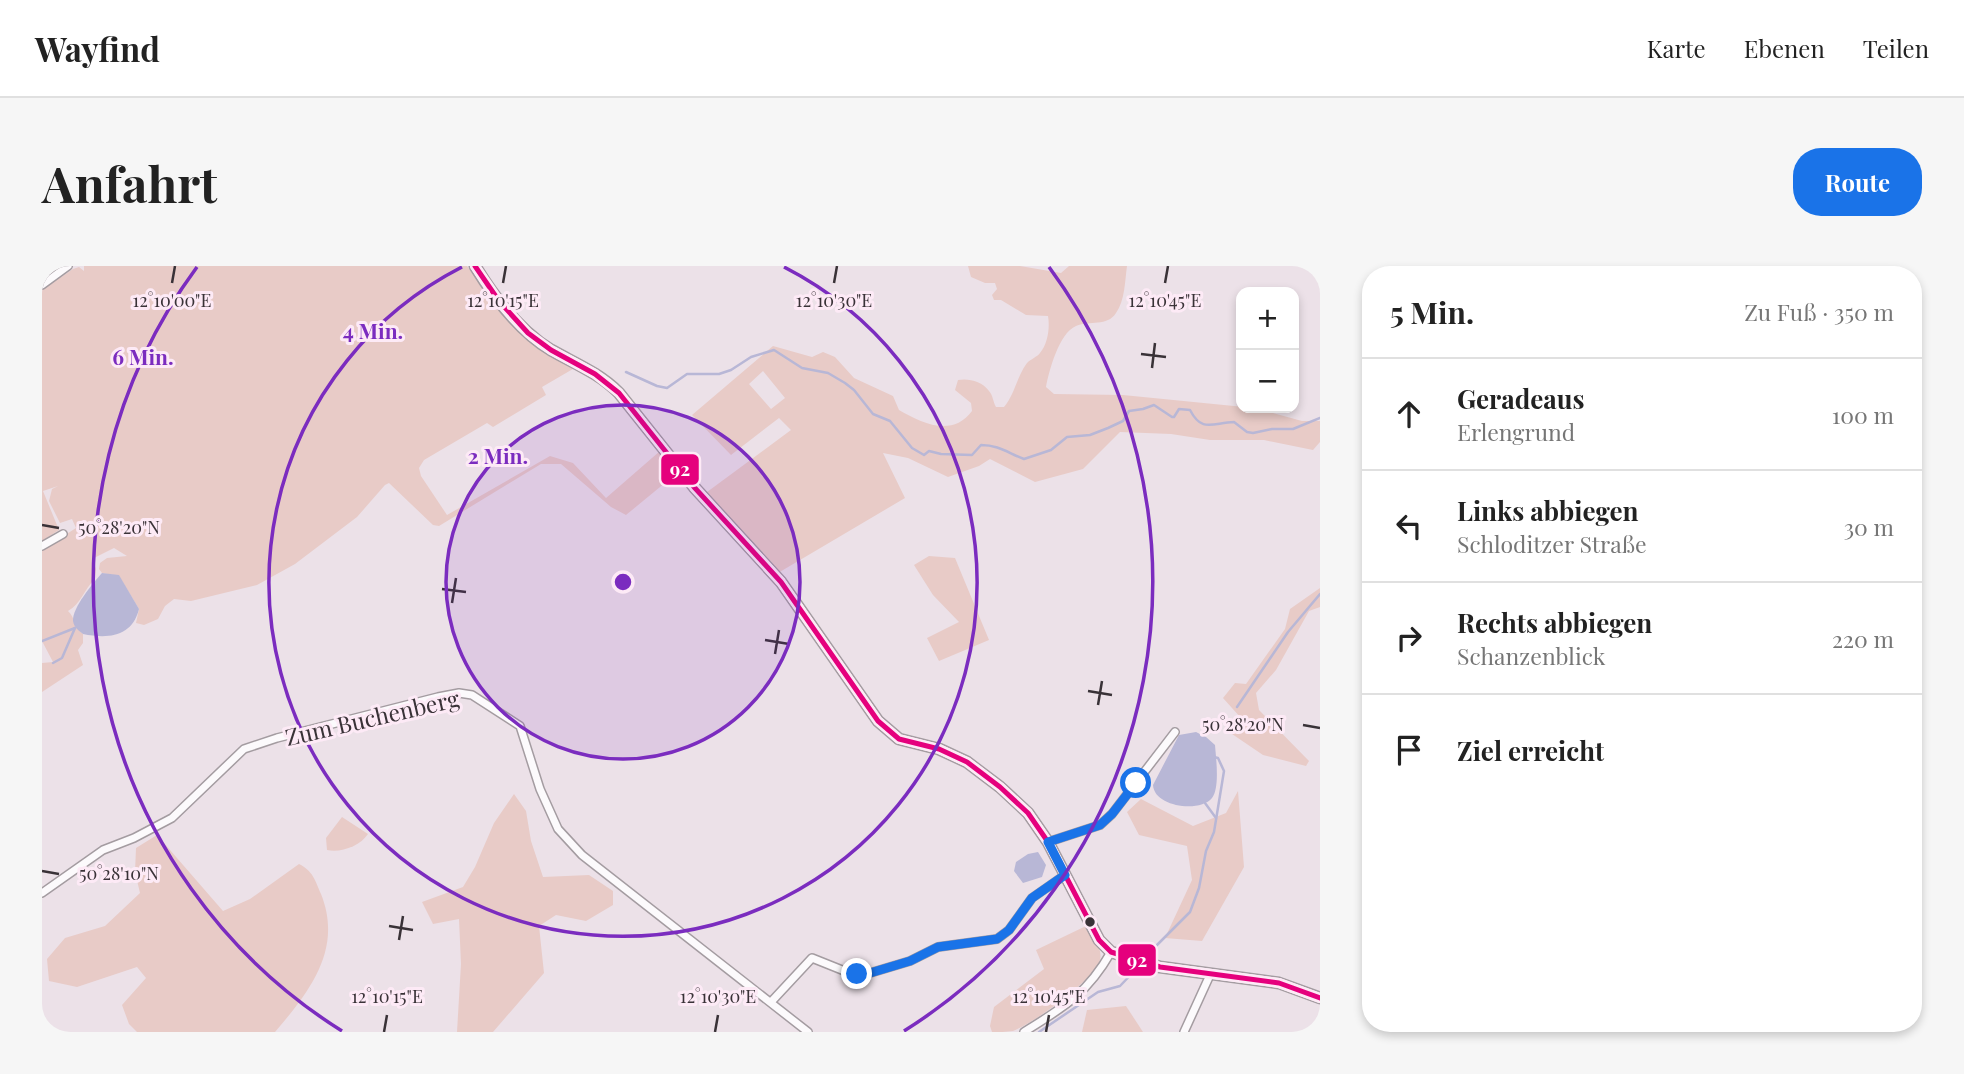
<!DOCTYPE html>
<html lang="de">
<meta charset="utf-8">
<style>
:root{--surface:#fff;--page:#f6f6f6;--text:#222;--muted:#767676;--line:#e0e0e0;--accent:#1a73e8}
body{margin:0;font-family:"Playfair Display",serif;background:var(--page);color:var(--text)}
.controls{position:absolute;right:21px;top:21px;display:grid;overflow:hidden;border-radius:14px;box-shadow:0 4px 10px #0003}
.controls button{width:63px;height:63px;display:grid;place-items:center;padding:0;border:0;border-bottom:2px solid var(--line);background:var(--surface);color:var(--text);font:35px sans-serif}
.stop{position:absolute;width:21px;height:21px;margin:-16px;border:5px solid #1a73e8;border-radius:50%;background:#fff}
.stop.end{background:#1a73e8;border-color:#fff;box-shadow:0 2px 7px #0008}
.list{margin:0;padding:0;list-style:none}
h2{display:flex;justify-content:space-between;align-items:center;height:91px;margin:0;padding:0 28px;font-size:30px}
h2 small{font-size:23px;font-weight:400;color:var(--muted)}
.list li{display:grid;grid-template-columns:46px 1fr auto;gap:21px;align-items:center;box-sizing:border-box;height:112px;padding:0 28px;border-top:2px solid var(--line)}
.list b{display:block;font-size:26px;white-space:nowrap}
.list p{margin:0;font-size:23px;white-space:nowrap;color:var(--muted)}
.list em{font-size:23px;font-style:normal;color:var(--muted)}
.icon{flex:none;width:38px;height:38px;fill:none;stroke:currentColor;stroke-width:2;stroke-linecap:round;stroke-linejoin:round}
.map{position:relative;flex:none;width:1278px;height:766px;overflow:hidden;border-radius:28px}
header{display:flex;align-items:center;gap:42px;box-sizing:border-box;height:98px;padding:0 35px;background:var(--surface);border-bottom:2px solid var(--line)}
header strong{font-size:33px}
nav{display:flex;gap:38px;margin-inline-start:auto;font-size:24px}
.intro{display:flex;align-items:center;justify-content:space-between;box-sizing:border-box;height:168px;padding:0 42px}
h1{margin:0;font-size:49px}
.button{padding:18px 32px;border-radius:28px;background:var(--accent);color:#fff;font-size:24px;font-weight:700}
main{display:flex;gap:42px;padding:0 42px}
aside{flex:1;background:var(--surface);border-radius:28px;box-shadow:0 4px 10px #0003}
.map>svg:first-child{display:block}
.green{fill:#e8cbc7;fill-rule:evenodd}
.water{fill:#b8b7d6}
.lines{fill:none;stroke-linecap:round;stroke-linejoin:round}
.stream{stroke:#b8b7d6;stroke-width:2.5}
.street-casing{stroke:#a49ca1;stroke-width:10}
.secondary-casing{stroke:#a49ca1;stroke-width:13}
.street{stroke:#fcfafc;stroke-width:7}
.secondary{stroke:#f8f5f6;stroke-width:10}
.bus-1-casing{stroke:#fdeaf6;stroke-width:10}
.bus-1{stroke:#e5007d;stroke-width:5}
.route{stroke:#1a73e8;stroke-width:9}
.ticks{fill:none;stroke:#393237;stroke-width:2.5}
.ring{fill:none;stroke:#7b2cbf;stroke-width:3.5}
.bus-dot{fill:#393237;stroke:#fdeaf6;stroke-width:2.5}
.labels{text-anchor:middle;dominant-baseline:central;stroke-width:6;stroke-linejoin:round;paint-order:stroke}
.street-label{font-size:23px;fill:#393237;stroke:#fdeaf6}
.ticks-label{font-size:18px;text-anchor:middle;fill:#393237;stroke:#fdeaf6;stroke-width:6;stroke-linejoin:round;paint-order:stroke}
.centre{fill:#7b2cbf;stroke:#fdeaf6;stroke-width:3.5}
.ring-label{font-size:21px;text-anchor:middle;font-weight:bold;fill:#7b2cbf;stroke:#fdeaf6;stroke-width:6;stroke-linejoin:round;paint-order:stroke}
.line-badge{stroke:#fdeaf6;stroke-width:2.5}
.badge-label{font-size:19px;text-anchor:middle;font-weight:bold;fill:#fff}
</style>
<header>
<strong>Wayfind</strong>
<nav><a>Karte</a><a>Ebenen</a><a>Teilen</a></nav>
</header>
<div class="intro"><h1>Anfahrt</h1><a class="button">Route</a></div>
<main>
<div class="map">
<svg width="1278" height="766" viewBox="0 0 1278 766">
<rect width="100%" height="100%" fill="#ece1e8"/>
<!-- green -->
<g class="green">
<path d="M42,0H425L463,49L536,100L500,121L504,129L451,161L445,157L382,194L377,202L379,210L405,249L508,190L531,197L564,232L618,185L640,211L629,212L584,249L569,241L519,198H499L397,260L391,259L347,217L343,219L315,251L253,298L215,319L149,335L132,333L123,340L116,353L102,359L94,357L97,343L77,310L60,307L57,303L58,297L65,292L85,290L72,282L50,293L54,303L53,313C42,323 39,338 26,345C33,351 32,361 41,368V377L36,384L41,399L0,426V397L11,396L0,375V284L34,262L30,253L18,257L7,235L10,223L16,220L1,225L17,264L0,275V24L31,3L37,1L42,5Z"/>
<path d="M926,0H978L1019,7L1027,0H1085C1083,14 1083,35 1074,47C1065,61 1048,54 1034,60C1017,67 1007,105 1004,121L1012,128L1081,129L1212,142L1260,155H1278V176L1271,184L1222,174H1168L1129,168L1078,166L1041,203L993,216L948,193L937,200L906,211L866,192L841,187L863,232L736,307L665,226L749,164L737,152L689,189L650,149L731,80L770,91L781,86L793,91L812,112L851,130L857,144C880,157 910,172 930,145L929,137L913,124L916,114C926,112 940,115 947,125C951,129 951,136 954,141H962C973,128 975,110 985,97C989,93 995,91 998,87C1006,78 1008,61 1006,50L984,49L959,34H952L950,29L955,23L953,17H943L929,11ZM721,105L743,132L729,143L707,118Z"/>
<path d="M887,290L913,292L947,374L897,395L885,372L917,356L891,329L872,299Z"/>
<path d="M1278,322V341L1267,345L1234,404L1214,427L1217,444L1267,495L1264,500L1221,489L1190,468L1199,452L1181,432L1193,417L1204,418L1243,363L1248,343Z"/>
<path d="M1196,525L1202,601L1160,675L1123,672L1150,614L1145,580L1097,569L1085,546L1099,533L1151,560L1184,547Z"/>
<path d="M472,528L484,545L489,575L501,611L547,609L571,625V639L544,655L514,649L497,660L502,707L451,766H415L419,698L417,653L391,658L380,636L421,621L433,601L452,557Z"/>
<path d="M300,551L326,568C318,580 299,587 285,584L284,572Z"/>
<path d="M115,569L181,645L208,633L257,598C271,605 273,614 279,628C301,683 268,725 233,766H95L87,758L80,739L104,712L95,701L35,721L7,715L5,693L23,672L63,660L98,627L93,606L94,582Z"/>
<path d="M1044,660C1050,670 1061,681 1058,694C1052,714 992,757 971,765C965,766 956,766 950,766L948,760L952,741L1002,703L994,684Z"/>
<path d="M1084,740L1101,766H1040L1045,744Z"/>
</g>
<!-- water -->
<g class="water">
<path d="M60,307L77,309L97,343C90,371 66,373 41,368C37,365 32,361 31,355C30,342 51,317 60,307Z"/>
<path d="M1154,466L1164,471L1173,479C1174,492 1178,522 1170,532C1158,547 1112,541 1111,519L1137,469Z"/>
<path d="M996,586L1004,599L1000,611L981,617L972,605L974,596L986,588Z"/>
</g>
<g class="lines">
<!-- stream -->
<g class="stream">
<path d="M584,106L615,120L625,122L645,108H677L689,104L709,91L732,84L760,102L786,107L803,117L812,124L831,148L848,155L870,182L882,189L887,185L899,188L930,189L939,179C957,179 966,187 982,193L1009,184L1025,171L1048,169L1066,162L1081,155L1087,145L1101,143L1112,139L1130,151H1132L1137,143L1148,144C1160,167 1170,157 1192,156L1205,166L1211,167L1230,163H1251L1278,152"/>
<path d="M0,375L33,362"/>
<path d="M11,397L20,392L33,362"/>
<path d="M1195,441L1246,366L1278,328"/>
<path d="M1163,537L1174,552"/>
<path d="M1103,691L1148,646L1157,622L1164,585L1172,566L1182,505L1176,492L1172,491"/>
<path d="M997,766L1056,726L1078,720L1097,700"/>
</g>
<defs>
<g id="street">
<path d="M0,19L26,0"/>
<path d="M0,280L21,268"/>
<path d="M1006,576L1058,559L1070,548L1133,466"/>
<path d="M0,627L61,584L92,572L130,552L202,483L235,472L396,431L417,427L430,429L478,460L498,523L516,563L540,589L766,766"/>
<path d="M729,736L770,692L805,706L828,707L868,695L896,681L955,673L967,664L990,632L1023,609"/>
<path d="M982,766C1022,741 1045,728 1069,686"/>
<path d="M1142,766L1168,709"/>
</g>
<path id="secondary" d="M433,0C452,31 477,65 509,84C534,98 557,107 577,127L652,221L739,316L836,455L857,473L897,483L925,496L958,521L986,547L1006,576L1057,674L1069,686L1118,701L1237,717L1278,732"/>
</defs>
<!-- street casing -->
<use href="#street" class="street-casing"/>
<!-- secondary casing -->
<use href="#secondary" class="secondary-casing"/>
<!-- street -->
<use href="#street" class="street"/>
<!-- secondary -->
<use href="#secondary" class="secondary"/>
<defs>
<path id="bus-1" d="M433,0L457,35L486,67L509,84L553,108L577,127L652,221L739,316L836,455L857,473L897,483L925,496L958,521L986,547L1006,576L1057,674L1069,686L1118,701L1237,717L1278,732"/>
</defs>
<!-- bus-1 casing -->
<use href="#bus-1" class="bus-1-casing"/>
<!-- bus-1 -->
<use href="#bus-1" class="bus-1"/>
</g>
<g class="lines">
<!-- route -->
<path class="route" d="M815,708L828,707L868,695L896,681L955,673L967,664L990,632L1023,609L1006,576L1058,559L1070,548L1094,517"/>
</g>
<!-- ticks -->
<path class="ticks" d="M130,17L133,0M461,17L464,0M792,17L795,0M1123,17L1126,0M1099,88L1124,91M1110,102L1113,77M0,259L17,262M400,323L424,326M410,337L414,312M723,374L747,378M733,388L737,364M1046,425L1070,429M1056,439L1060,415M1261,459L1278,462M0,605L17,608M347,660L371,664M357,674L361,650M342,766L345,749M673,766L676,749M1004,766L1007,749"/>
<!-- distance rings -->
<circle cx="581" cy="316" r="177" fill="#7b2cbf" fill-opacity=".12"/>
<g class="ring">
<circle cx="581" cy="316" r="177"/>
<path d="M742 1A354 354 0 1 1 420 1"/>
<path d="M300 765A530 530 0 0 1 155 1M1007 1A530 530 0 0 1 862 765"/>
</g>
<!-- markers -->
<circle class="bus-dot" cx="1048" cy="656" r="6"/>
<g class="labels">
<!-- street labels -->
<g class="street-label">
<text transform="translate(330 451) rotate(-13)">Zum Buchenberg</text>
</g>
</g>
<g class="ticks-label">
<text x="130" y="41">12°10'00"E</text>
<text x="461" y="41">12°10'15"E</text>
<text x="792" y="41">12°10'30"E</text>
<text x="1123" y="41">12°10'45"E</text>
<text x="77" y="268">50°28'20"N</text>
<text x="1201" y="465">50°28'20"N</text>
<text x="77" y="614">50°28'10"N</text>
<text x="345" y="737">12°10'15"E</text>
<text x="676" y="737">12°10'30"E</text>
<text x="1007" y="737">12°10'45"E</text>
</g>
<circle cx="581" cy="316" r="10" class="centre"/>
<g class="ring-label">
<text x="331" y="73">4 Min.</text>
<text x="101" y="99">6 Min.</text>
<text x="456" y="198">2 Min.</text>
</g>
<g class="line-badge">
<rect x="618" y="187" width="40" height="33" rx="7" fill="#e5007d"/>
<rect x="1075" y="677" width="40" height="34" rx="7" fill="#e5007d"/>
</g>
<g class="badge-label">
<text x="638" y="210">92</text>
<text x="1095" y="701">92</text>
</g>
</svg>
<div class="controls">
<button>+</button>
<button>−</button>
</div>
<div class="stop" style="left:1094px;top:517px"></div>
<div class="stop end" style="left:815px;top:708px"></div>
</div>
<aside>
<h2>5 Min.<small>Zu Fuß · 350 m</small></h2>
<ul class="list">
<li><svg class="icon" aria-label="ahead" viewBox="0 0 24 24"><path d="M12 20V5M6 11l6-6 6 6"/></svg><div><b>Geradeaus</b><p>Erlengrund</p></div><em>100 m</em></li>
<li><svg class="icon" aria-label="left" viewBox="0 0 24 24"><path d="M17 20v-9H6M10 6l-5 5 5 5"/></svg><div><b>Links abbiegen</b><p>Schloditzer Straße</p></div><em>30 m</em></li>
<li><svg class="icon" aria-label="right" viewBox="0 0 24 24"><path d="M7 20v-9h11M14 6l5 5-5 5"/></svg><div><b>Rechts abbiegen</b><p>Schanzenblick</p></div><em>220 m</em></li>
<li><svg class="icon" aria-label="arrive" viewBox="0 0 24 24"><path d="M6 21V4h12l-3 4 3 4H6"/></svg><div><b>Ziel erreicht</b></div></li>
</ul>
</aside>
</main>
